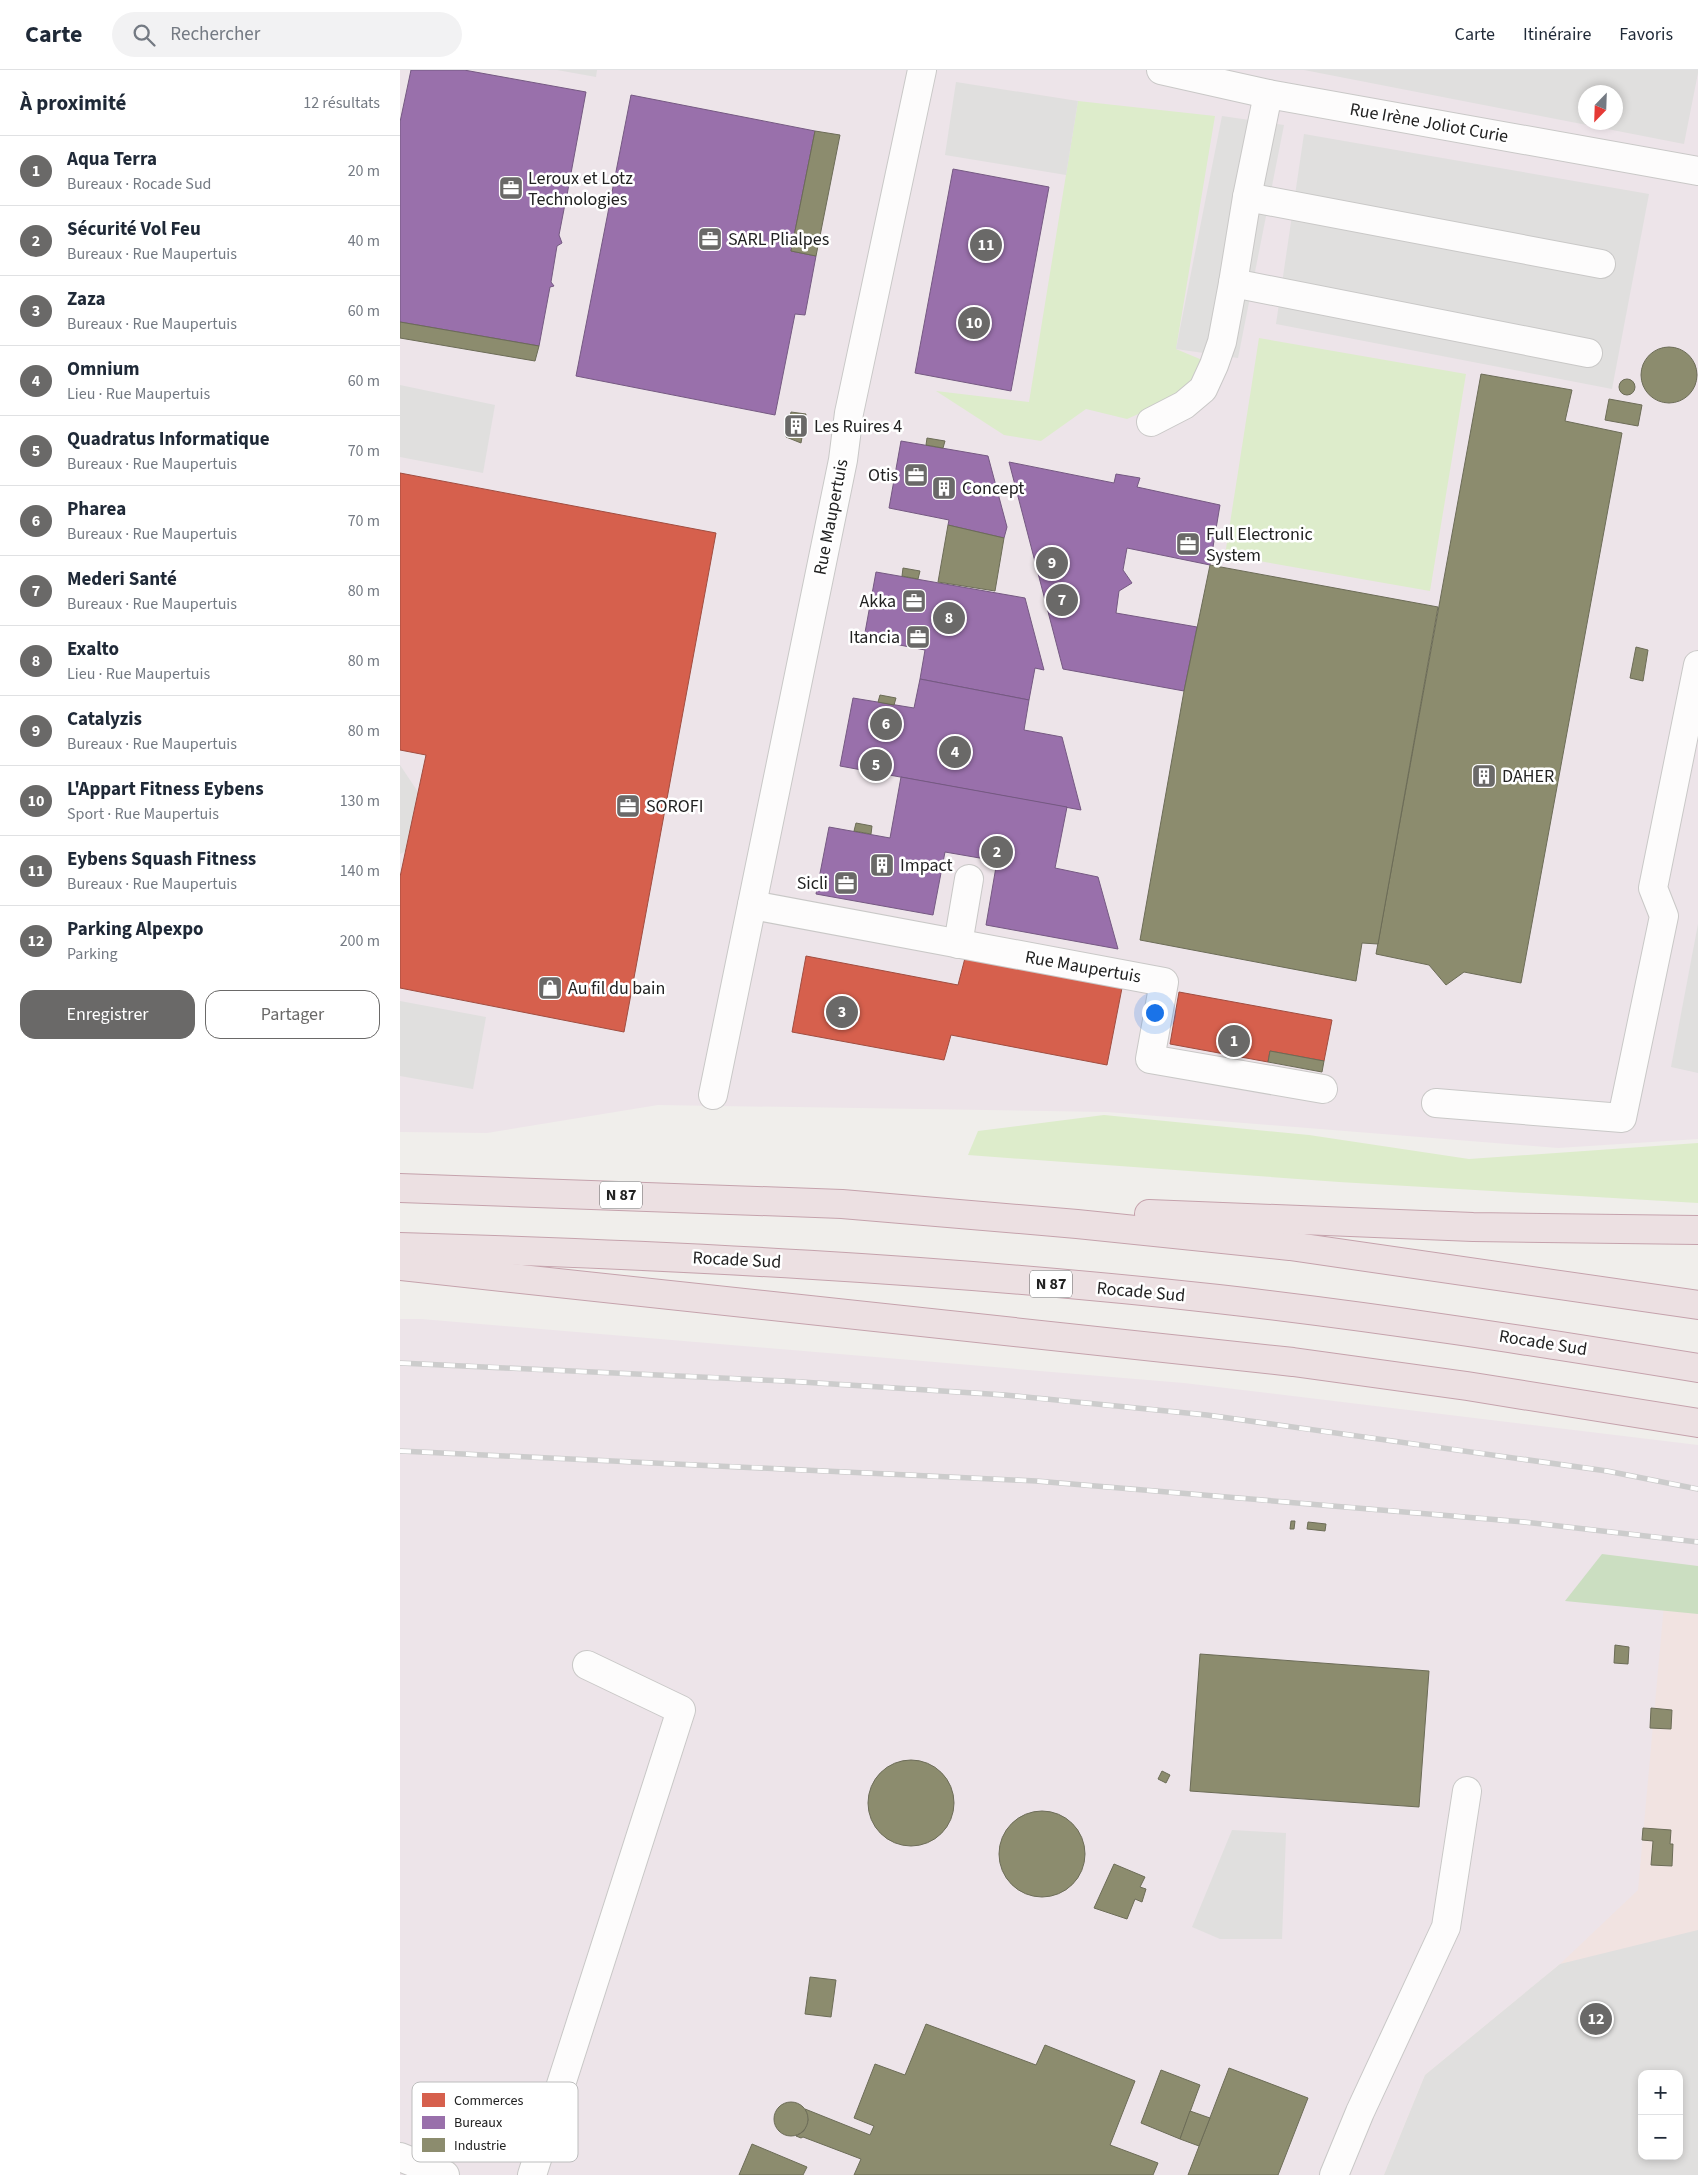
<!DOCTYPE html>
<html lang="fr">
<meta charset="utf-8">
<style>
:root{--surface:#fff;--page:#f2f2f3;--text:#1f2937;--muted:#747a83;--line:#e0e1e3;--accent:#6a6968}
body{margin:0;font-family:"Source Sans 3",sans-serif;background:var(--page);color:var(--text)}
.controls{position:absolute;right:15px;bottom:15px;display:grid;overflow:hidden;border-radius:10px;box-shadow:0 2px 8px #0003}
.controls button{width:45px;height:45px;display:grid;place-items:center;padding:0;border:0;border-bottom:1px solid var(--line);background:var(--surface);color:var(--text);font:25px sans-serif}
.compass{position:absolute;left:1178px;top:15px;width:45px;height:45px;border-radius:50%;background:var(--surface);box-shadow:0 2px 8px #0003;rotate:203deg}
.you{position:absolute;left:754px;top:942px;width:18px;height:18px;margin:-12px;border:4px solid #fff;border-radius:50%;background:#1a73e8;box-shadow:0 0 0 8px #1a73e833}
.badge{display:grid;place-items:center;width:32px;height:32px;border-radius:50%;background:var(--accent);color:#fff;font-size:16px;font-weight:700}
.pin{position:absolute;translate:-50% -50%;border:2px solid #fff;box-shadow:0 1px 5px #0006}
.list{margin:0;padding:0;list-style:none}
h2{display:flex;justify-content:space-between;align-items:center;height:65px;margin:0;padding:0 20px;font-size:21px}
h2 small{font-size:16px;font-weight:400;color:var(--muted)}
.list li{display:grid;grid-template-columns:32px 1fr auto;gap:15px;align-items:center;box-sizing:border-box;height:70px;padding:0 20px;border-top:1px solid var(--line)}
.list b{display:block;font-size:19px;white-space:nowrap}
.list p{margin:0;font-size:16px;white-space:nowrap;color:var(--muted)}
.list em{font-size:16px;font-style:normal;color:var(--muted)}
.actions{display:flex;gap:10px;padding:15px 20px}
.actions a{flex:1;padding:11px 0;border:1px solid var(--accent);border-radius:15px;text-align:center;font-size:18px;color:var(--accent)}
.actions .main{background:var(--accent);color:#fff}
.icon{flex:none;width:28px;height:28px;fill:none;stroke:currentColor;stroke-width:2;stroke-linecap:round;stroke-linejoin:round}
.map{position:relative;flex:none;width:1298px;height:2105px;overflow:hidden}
header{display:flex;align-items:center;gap:30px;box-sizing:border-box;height:70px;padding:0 25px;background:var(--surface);border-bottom:1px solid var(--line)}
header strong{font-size:24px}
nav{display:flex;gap:28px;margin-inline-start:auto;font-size:18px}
.search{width:350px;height:45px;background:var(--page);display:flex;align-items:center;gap:12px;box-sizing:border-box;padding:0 18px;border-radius:28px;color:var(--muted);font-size:19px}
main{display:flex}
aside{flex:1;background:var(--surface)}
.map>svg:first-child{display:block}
.commercial{fill:#f1e3e1;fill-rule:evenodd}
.industrial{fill:#ede4e9;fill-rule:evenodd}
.grass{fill:#ddeccb}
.forest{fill:#cbdec1}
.parking{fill:#e0dfde;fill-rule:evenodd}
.shops{fill:#d6604d;stroke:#a04d40}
.offices{fill:#9970ab;stroke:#755982}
.industry{fill:#8c8c6e;stroke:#6c6c57}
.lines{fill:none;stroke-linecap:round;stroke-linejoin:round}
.minor-casing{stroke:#c9c8c7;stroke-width:30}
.highway-casing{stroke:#c5a2ac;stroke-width:30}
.minor{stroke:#fdfcfc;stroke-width:28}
.highway{stroke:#ece0e2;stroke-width:28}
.rail-casing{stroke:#ccc;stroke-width:5.5}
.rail{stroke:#fff;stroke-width:4;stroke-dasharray:11;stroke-linecap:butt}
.labels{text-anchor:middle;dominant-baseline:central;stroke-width:5;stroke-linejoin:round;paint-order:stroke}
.shield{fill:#fff;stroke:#646464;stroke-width:1}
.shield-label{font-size:16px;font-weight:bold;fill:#222}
.street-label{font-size:18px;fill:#222;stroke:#fff}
.poi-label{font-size:18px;fill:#222;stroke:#fff;text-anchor:start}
.key{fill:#fff;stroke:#bdbdbd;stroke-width:1}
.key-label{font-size:14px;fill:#222}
</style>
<header>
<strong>Carte</strong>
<div class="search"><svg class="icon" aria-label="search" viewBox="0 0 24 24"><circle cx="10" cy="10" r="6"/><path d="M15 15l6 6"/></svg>Rechercher</div>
<nav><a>Carte</a><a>Itinéraire</a><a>Favoris</a></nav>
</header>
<main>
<aside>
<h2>À proximité<small>12 résultats</small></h2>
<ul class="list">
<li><span class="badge">1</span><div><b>Aqua Terra</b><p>Bureaux · Rocade Sud</p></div><em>20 m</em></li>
<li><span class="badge">2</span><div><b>Sécurité Vol Feu</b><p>Bureaux · Rue Maupertuis</p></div><em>40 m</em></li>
<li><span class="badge">3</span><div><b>Zaza</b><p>Bureaux · Rue Maupertuis</p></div><em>60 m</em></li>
<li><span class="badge">4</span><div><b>Omnium</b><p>Lieu · Rue Maupertuis</p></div><em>60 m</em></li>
<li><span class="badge">5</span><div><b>Quadratus Informatique</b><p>Bureaux · Rue Maupertuis</p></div><em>70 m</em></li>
<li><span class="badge">6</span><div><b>Pharea</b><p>Bureaux · Rue Maupertuis</p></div><em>70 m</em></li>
<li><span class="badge">7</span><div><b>Mederi Santé</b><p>Bureaux · Rue Maupertuis</p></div><em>80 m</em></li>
<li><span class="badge">8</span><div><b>Exalto</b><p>Lieu · Rue Maupertuis</p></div><em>80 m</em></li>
<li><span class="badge">9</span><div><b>Catalyzis</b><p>Bureaux · Rue Maupertuis</p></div><em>80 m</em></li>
<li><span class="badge">10</span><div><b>L'Appart Fitness Eybens</b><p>Sport · Rue Maupertuis</p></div><em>130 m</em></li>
<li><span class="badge">11</span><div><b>Eybens Squash Fitness</b><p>Bureaux · Rue Maupertuis</p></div><em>140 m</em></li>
<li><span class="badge">12</span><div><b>Parking Alpexpo</b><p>Parking</p></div><em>200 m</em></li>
</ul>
<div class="actions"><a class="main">Enregistrer</a><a>Partager</a></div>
</aside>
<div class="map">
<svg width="1298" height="2105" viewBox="0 0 1298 2105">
<rect width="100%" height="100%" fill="#f0eeeb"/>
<!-- commercial -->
<path class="commercial" d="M1265,1524L1298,1528V2105H984L1025,2005L1160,1894ZM1242,2004H1279V2086H1242Z"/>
<!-- industrial -->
<g class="industrial">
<path d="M0,0H1298V1069L1158,1078L707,1042L258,1035L87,1063L0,1062ZM1186,22H1216V52H1186Z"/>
<path d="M0,1249H21L784,1313L1298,1375V1528L1265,1524L1238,1820L1160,1894L1025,2005L984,2105H0Z"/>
</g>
<!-- grass -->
<g class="grass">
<path d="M678,31L815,46L776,279L807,292L775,328L727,349L686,339L641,371L604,365L536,321L629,332Z"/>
<path d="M859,268L1066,304L1030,521L825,485Z"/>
<path d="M704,1045L909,1065L1069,1089L1298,1073V1133L939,1112L568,1085L578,1061Z"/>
</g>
<!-- forest -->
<path class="forest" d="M1202,1484L1298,1496V1544L1165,1531Z"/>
<!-- parking -->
<g class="parking">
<path d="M157,0H197L196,7Z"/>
<path d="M904,0H1298V3L1284,74ZM1186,22H1216V52H1186Z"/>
<path d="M556,12L678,31L666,105L545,85Z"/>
<path d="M822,46L884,55L838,288L776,279Z"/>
<path d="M904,64L1249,124L1212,319L876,254Z"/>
<path d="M0,315L95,335L83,403L0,387Z"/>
<path d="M0,695L18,722L6,781L0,784Z"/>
<path d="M1298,854V1003L1271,997Z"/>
<path d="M0,931L86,947L73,1019L0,1006Z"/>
<path d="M832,1760L886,1763L882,1869H820L792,1857Z"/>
<path d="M1298,1860V2105H984L1025,2005L1160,1894ZM1242,2004H1279V2086H1242Z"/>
</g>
<!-- shops -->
<g class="shops">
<path d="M0,403L316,463L224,962L0,918V807L26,685L0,680Z"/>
<path d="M406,886L558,915L565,888L722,918L707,995L551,965L544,990L392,962Z"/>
<path d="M779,922L932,950L924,991L870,981L868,992L770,974Z"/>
</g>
<!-- offices -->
<g class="offices">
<path d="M11,0H64L186,22L167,125L171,130L165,134L159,165L162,173L157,176L151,212L154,216L150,217L139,276L0,252V52Z"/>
<path d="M231,25L415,61L391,181L416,186L405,245L395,244L375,345L176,306Z"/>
<path d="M553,99L649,117L611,321L515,303Z"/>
<path d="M501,371L588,386L607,457L604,468L548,455L549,450L489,438Z"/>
<path d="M609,392L714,413L716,404L740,408L737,417L820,435L810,495L727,478L723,500L732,513L719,521L716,543L797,557L784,621L663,599Z"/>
<path d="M476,502L625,528L644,600L635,598L629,630L520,609L525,580L464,568Z"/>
<path d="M520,609L629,630L624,660L662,667L681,740L440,696L453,628L514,638Z"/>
<path d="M501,707L667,737L655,798L698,807L718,879L586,855L597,791L545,782L533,845L416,824L429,757L490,768Z"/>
</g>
<!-- industry -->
<g class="industry">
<path d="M415,61L440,65L416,186L391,181Z"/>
<path d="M0,252L139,276L135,291L0,268Z"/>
<circle cx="1269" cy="305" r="28"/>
<path d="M1081,304L1172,320L1165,351L1222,363L1121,913L1064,902L1046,915L1029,895L976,884Z"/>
<circle cx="1227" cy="317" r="8"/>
<path d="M1209,329L1242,335L1238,356L1205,350Z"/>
<path d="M391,342L406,344L401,373L386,367Z"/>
<path d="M527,368L545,371L543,378L526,375Z"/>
<path d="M548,455L604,468L595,521L538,512Z"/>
<path d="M810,495L1038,537L978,874L962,873L956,911L740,870L784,621Z"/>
<path d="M503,498L520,501L518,509L502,506Z"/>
<path d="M1236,577L1248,580L1243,611L1230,608Z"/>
<path d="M480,625L496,628L494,635L478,632Z"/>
<path d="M456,753L472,756L471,764L454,761Z"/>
<path d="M870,981L924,991L922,1002L868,992Z"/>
<path d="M891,1451H895L894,1459H890Z"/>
<path d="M908,1452L926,1454L925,1461L907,1459Z"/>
<path d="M1215,1575L1229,1577L1228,1594L1214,1593Z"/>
<path d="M800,1584L1029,1601L1019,1737L790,1721Z"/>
<path d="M1251,1638L1272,1640L1271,1659L1250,1658Z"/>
<circle cx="511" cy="1733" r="43"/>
<path d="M762,1701L770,1705L766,1713L758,1709Z"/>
<circle cx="642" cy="1784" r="43"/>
<path d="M1243,1758L1271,1760L1270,1774H1273L1272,1796L1251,1795L1253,1771L1242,1770Z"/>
<path d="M714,1794L745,1807L740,1817L746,1819L742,1832L735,1829L727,1849L694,1838Z"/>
<path d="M410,1907L436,1910L431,1947L405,1944Z"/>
<path d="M526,1954L636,1995L645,1975L735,2011L710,2075L758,2093L753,2105H454L461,2089L403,2067L401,2068L396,2066L404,2061L408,2050L405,2039L470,2065L474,2056L454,2048L475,1994L505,2005Z"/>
<path d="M829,1998L908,2028L878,2105H788Z"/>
<path d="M761,2000L800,2015L780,2069L741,2053Z"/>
<circle cx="391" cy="2049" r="17"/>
<path d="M790,2041L810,2048L799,2076L780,2069Z"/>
<path d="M352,2074L407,2097L403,2105H339Z"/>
</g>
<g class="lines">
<defs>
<g id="minor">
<path d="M761,0L868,24L1298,101"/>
<path d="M847,127L1201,194"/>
<path d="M833,213L1188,283"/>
<path d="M751,352L784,335L803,319L814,295L822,272L833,213L847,127L868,24"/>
<path d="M352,835L764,912L750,989L923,1019"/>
<path d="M558,874L569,809"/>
<path d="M313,1025L443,390L449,343L522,0"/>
<path d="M1036,1033L1222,1048L1264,846L1253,818L1298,595"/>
<path d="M0,2087L45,2105"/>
<path d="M132,2105L281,1640L187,1595"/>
<path d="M934,2105L960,2042L1046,1857L1067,1721"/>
</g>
<g id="highway">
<path d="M0,1118L442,1134L677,1154L890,1176L1298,1235"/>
<path d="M749,1144L1073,1157L1298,1160"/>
<path d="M0,1177C273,1185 546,1199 818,1229C978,1247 1138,1272 1298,1298"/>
<path d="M0,1196L893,1292L1067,1316L1298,1353"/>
</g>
</defs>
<!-- minor casing -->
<use href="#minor" class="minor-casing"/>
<!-- highway casing -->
<use href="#highway" class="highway-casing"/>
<!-- minor -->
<use href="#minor" class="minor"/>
<!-- highway -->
<use href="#highway" class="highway"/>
<defs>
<g id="rail">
<path d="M0,1293L386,1311L605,1325L807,1345L1207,1401L1298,1419"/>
<path d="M0,1381L636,1411L1124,1452L1298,1472"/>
</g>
</defs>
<!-- rail casing -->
<use href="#rail" class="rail-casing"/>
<!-- rail -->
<use href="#rail" class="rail"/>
</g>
<!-- icons -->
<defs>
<symbol id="office-square" viewBox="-11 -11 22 22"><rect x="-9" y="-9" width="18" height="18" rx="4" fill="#6a6968" stroke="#fff"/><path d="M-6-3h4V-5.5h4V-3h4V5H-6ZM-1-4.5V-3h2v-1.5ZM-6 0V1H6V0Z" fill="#fff"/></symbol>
<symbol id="building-square" viewBox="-11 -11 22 22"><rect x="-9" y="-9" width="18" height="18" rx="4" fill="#6a6968" stroke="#fff"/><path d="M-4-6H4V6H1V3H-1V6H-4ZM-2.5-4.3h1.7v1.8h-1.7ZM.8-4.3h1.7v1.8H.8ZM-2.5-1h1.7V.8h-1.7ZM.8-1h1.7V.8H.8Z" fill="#fff"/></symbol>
<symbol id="shop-square" viewBox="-11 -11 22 22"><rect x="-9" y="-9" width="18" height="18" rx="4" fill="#6a6968" stroke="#fff"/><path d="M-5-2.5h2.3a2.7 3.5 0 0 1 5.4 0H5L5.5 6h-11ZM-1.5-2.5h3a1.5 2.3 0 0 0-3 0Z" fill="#fff"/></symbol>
</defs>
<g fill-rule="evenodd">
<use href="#office-square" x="97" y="104" width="28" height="28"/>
<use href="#office-square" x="296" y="155" width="28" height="28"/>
<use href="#building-square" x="382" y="342" width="28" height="28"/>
<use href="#office-square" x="502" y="391" width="28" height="28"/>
<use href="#building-square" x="530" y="404" width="28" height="28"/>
<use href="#office-square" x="774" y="460" width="28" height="28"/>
<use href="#office-square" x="500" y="517" width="28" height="28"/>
<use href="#office-square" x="504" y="553" width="28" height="28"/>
<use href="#building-square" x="1070" y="692" width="28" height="28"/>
<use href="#office-square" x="214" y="722" width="28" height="28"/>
<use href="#building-square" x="468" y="781" width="28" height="28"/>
<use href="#office-square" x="432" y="799" width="28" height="28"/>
<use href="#shop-square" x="136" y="904" width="28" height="28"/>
</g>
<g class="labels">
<!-- shield labels -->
<g class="shield">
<rect x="200" y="1111.5" width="42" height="27" rx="4"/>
<rect x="630" y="1200.5" width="42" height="27" rx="4"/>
</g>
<g class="shield-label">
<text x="221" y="1125">N 87</text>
<text x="651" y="1214">N 87</text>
</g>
<!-- street labels -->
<g class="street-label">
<text transform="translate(1029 53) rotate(10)">Rue Irène Joliot Curie</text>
<text transform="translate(431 447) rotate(-79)">Rue Maupertuis</text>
<text transform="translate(683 897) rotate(10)">Rue Maupertuis</text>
<text transform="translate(337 1190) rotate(3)">Rocade Sud</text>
<text transform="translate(741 1222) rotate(5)">Rocade Sud</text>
<text transform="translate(1143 1273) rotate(9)">Rocade Sud</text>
</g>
<!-- poi labels -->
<g class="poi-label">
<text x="128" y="108">Leroux et Lotz<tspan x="128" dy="21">Technologies</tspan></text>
<text x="328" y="169">SARL Plialpes</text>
<text x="414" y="356">Les Ruires 4</text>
<text x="498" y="405" text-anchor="end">Otis</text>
<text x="562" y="418">Concept</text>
<text x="806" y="464">Full Electronic<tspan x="806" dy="21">System</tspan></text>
<text x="496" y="531" text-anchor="end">Akka</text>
<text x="500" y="567" text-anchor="end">Itancia</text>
<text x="1102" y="706">DAHER</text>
<text x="246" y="736">SOROFI</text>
<text x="500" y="795">Impact</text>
<text x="428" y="813" text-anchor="end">Sicli</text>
<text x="168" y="918">Au fil du bain</text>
</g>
</g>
<!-- legend -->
<rect x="12" y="2012" width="166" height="80" rx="8" class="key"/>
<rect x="22" y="2023" width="23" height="14" fill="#d6604d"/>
<rect x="22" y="2046" width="23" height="13" fill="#9970ab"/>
<rect x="22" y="2068" width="23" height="14" fill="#8c8c6e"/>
<g class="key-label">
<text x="54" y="2035">Commerces</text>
<text x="54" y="2057">Bureaux</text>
<text x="54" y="2080">Industrie</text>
</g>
</svg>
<div class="controls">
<button>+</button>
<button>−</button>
</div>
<svg class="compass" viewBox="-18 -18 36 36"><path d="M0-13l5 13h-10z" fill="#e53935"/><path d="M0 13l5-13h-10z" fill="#747a83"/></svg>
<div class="you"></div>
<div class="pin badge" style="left:834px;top:971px">1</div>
<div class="pin badge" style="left:597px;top:782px">2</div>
<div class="pin badge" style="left:442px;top:942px">3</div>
<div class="pin badge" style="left:555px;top:682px">4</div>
<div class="pin badge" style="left:476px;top:695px">5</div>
<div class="pin badge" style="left:486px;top:654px">6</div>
<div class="pin badge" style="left:662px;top:530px">7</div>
<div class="pin badge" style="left:549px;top:548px">8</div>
<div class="pin badge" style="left:652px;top:493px">9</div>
<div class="pin badge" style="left:574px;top:253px">10</div>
<div class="pin badge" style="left:586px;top:175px">11</div>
<div class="pin badge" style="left:1196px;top:1949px">12</div>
</div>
</main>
